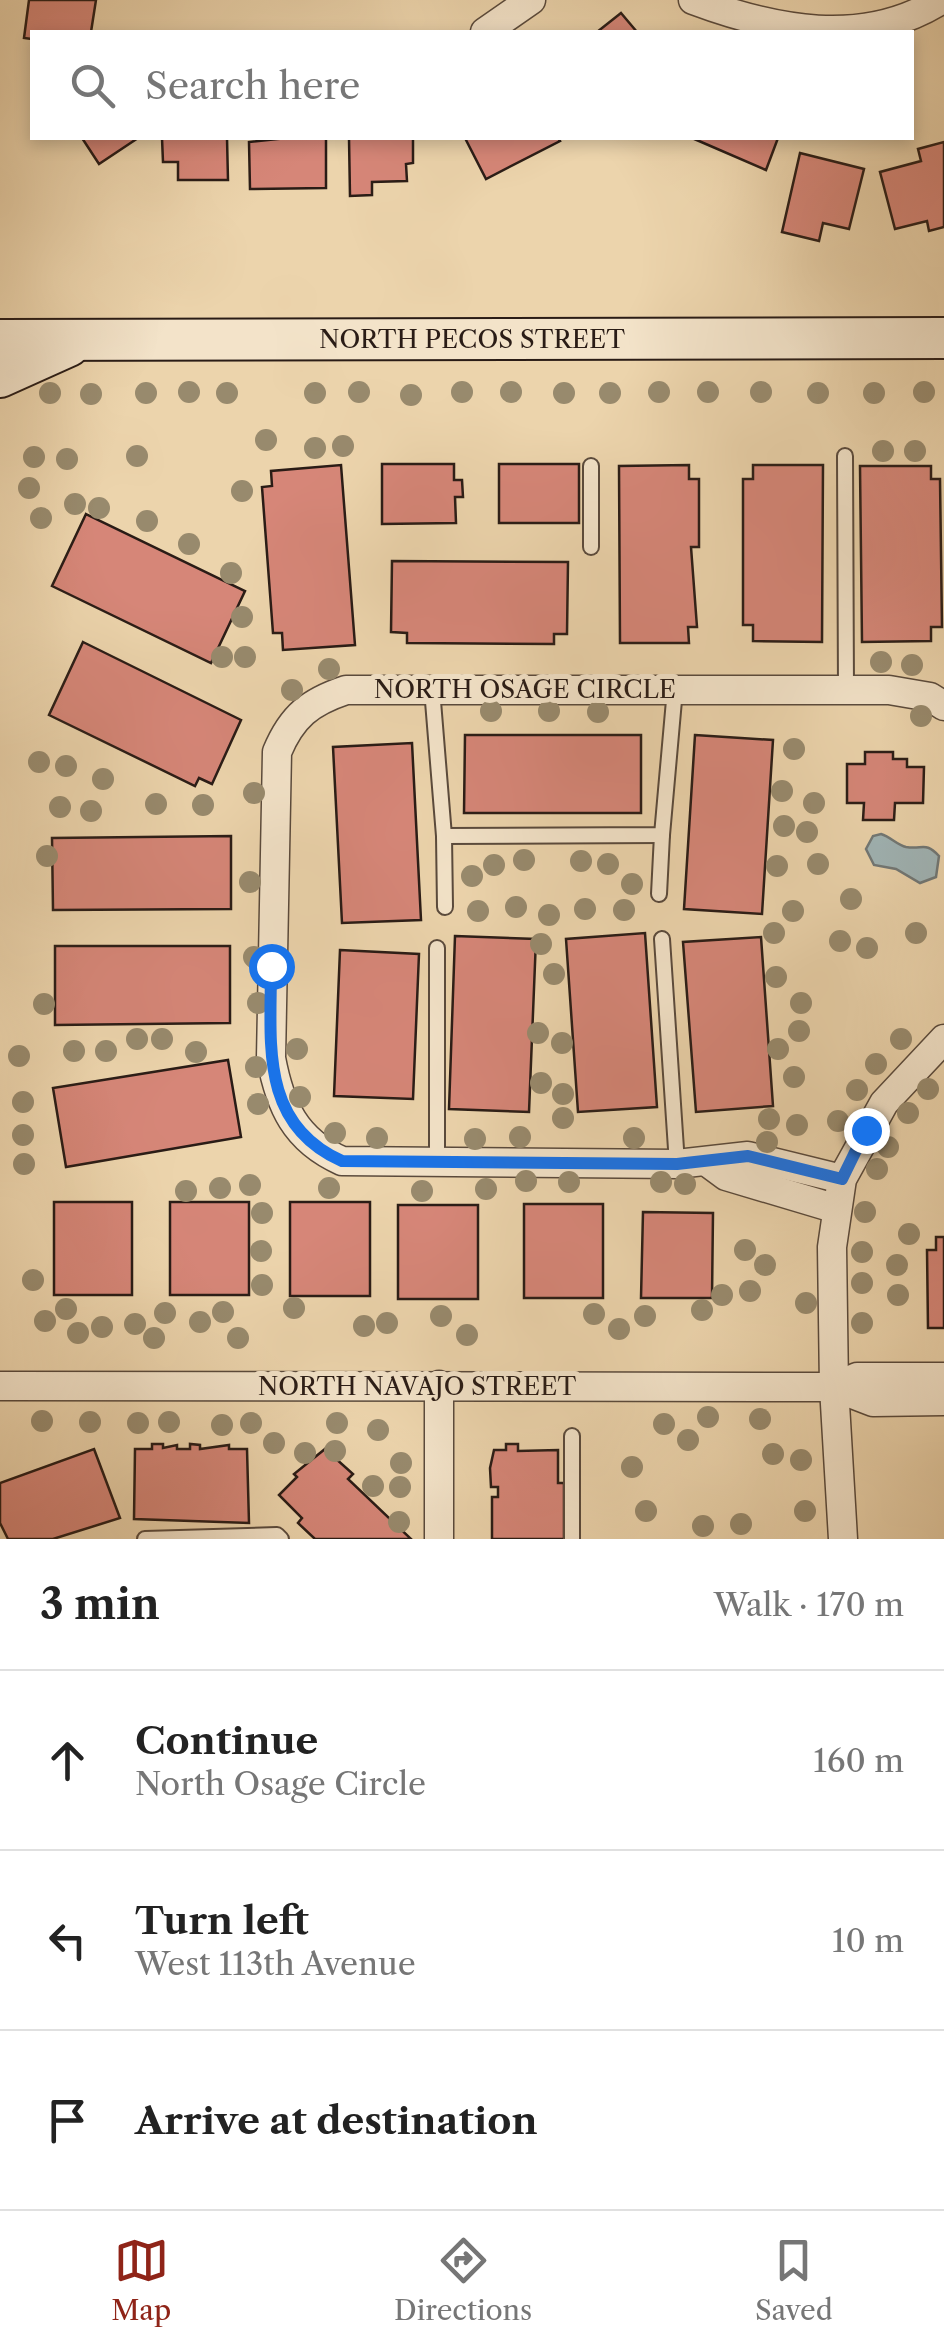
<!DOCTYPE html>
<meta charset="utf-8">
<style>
:root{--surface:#fff;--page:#f6f6f6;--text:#222;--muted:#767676;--line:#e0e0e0;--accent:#8f2418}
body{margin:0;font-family:"Libre Caslon Text",serif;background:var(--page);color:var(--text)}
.stop{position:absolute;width:30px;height:30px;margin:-22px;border:8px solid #1a73e8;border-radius:50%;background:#fff}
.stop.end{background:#1a73e8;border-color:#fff;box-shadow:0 2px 10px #0008}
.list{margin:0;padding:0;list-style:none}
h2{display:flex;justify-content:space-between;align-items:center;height:130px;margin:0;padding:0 40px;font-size:42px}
h2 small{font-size:32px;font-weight:400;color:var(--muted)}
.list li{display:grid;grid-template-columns:65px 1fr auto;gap:30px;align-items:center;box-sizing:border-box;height:180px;padding:0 40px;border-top:2px solid var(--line)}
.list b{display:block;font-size:38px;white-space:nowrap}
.list p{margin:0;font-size:32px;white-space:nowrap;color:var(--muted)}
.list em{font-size:32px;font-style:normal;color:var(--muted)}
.icon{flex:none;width:55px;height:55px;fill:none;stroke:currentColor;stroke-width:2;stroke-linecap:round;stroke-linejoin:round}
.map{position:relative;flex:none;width:944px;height:1539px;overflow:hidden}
.search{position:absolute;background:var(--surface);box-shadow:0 5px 15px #0003;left:30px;right:30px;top:30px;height:110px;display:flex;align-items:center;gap:25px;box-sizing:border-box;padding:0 35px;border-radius:0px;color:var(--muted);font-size:38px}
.sheet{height:670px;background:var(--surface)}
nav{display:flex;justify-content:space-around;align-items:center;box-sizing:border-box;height:140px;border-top:2px solid var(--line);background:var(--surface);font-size:28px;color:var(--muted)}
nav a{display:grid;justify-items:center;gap:5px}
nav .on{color:var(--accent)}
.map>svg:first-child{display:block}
.water{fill:#a0b5b7;stroke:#717877;stroke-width:2.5}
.building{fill:#d68678;stroke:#2a1c16;stroke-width:2.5}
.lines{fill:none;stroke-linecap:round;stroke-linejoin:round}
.lane-casing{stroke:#5a4a3c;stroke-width:18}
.street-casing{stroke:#5a4a3c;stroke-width:31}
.secondary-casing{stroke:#2a1c16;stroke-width:44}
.lane{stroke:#f3e3c9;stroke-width:14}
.street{stroke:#f3e3c9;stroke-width:28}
.secondary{stroke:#f3e3c9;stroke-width:40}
.tree{fill:#988a6d}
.route{stroke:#1a73e8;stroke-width:12}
.labels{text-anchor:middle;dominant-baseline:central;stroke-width:10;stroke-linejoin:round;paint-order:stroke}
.street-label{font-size:25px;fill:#2a1c16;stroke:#f3e3c9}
</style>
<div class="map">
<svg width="944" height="1539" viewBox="0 0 944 1539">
<rect width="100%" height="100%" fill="#ecd4ac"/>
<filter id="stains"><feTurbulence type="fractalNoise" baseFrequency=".002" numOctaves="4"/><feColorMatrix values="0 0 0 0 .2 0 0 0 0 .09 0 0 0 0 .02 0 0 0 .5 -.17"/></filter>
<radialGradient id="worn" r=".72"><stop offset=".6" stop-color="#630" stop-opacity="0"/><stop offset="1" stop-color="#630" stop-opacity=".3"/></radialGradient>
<!-- water -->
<path class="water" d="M881,834C891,837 897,845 906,847C923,850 925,841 939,856L936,877L920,883L896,869L874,865L866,849L873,836Z"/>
<!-- building -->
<g class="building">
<path d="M29,0H96L91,32H32V39L24,38Z"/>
<path d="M621,13L637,32H597Z"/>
<path d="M82,138H138L99,164Z"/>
<path d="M162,138H227L228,180H178V162H163Z"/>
<path d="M287,138H326V188L250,189L249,142Z"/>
<path d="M349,138H413V163L406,164L407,181L372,182V195L350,196Z"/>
<path d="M465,138H558L560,141L486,179Z"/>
<path d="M692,138H778L766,170Z"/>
<path d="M944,142V227L929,231L927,221L895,229L880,172L921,161L918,149Z"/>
<path d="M800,153L864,169L849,229L823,223L819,241L782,232Z"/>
<path d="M382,464H454V480H462L463,497H455L456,523L382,524Z"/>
<rect x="499" y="464" width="80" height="59"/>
<path d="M341,465L355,645L283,650L282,633H273L262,487L272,486L271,471Z"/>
<path d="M689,465V479H699V547H691L697,627H688L689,643H620L619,466Z"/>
<path d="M753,465H823L822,642L753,641V625H743V479H753Z"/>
<path d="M860,466H931V479H940L942,627H931V641L862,642Z"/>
<path d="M86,514L245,591L211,663L52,586Z"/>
<path d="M392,561L568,562L567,634H554V644L407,643V633L391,632Z"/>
<path d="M83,642L241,720L212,784L199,778L195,786L49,715Z"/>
<path d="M465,735H641V813H464Z"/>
<path d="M695,735L773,740L762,914L684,909Z"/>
<path d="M412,743L421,920L342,923L333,747Z"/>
<path d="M865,752H893V759H907V767H924L923,803H895L894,820H863L864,803H847V764H865Z"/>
<path d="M231,836V909L53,910L52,838Z"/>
<path d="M645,933L657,1107L578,1112L566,939Z"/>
<path d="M455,936L536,939L529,1112L449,1109Z"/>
<path d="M761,937L773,1106L696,1112L683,942Z"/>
<path d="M55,946H230V1023L55,1025Z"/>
<path d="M340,950L419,954L413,1099L334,1096Z"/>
<path d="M228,1060L241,1137L66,1167L53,1088Z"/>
<rect x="54" y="1202" width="78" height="93"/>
<rect x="170" y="1202" width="79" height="93"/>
<rect x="290" y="1202" width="80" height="94"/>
<rect x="524" y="1204" width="79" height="94"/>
<rect x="398" y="1205" width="80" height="94"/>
<path d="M643,1212L713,1213L712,1298H641Z"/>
<path d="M936,1237H944V1328H928L927,1250H936Z"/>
<path d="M152,1444H163V1448L177,1445V1449H190V1444L200,1445V1449L229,1445V1449H247L249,1523L134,1519L135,1449H152Z"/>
<path d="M506,1444H518V1451L558,1450V1483H564V1539H492V1497H498V1487H491L490,1468L494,1450H506Z"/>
<path d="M94,1449L120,1518L53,1539H8L0,1523V1483Z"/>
<path d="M325,1449L353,1474L348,1479L411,1539H315L298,1523L302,1518L279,1495L297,1477L294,1474Z"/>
</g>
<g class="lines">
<defs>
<g id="lane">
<path d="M845,456L846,689"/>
<path d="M591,466V547"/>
<path d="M432,689L444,836L662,835L675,689"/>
<path d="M444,836L445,907"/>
<path d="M659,894L662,835"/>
<path d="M662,939L677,1164"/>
<path d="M437,1162V948"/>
<path d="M572,1436V1539"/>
<path d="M145,1539L277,1535L281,1539"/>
</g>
<g id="street">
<path d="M693,0C773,30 864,49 941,0"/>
<path d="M485,32L531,0"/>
<path d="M707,1162L726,1176L837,1209"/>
<path d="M842,1179L748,1156L677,1164L342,1161C295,1140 280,1106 271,1058L277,752C292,716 310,702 346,690H889L930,697L944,706"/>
<path d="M439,1385V1539"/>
<path d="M0,1386L834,1387L857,1377H944"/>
<path d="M834,1387L873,1402L944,1401"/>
<path d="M843,1539L834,1387L832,1247L842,1179L884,1103L944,1039"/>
</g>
<g id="secondary">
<path d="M0,340L944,338"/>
<path d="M0,377L69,346"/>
</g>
</defs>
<!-- lane casing -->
<use href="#lane" class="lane-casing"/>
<!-- street casing -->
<use href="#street" class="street-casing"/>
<!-- secondary casing -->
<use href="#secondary" class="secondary-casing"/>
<!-- lane -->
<use href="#lane" class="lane"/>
<!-- street -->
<use href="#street" class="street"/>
<!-- secondary -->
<use href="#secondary" class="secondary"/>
</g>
<!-- trees -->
<g class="tree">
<circle cx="189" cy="392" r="11"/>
<circle cx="359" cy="392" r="11"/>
<circle cx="462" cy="392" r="11"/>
<circle cx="511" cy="392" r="11"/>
<circle cx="659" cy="392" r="11"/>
<circle cx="708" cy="392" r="11"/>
<circle cx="761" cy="392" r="11"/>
<circle cx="924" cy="392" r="11"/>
<circle cx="50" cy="393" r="11"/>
<circle cx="146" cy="393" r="11"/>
<circle cx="227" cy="393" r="11"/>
<circle cx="315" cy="393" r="11"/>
<circle cx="564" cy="393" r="11"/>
<circle cx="610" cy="393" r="11"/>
<circle cx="818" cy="393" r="11"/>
<circle cx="874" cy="393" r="11"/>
<circle cx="91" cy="394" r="11"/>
<circle cx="411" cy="395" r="11"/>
<circle cx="266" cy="440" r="11"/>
<circle cx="343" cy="446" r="11"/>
<circle cx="315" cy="448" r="11"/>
<circle cx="883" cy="451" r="11"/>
<circle cx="915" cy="451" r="11"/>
<circle cx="137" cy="456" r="11"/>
<circle cx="34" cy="457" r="11"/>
<circle cx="67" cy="459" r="11"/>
<circle cx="29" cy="488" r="11"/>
<circle cx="242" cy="491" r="11"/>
<circle cx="75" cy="504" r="11"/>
<circle cx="99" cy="508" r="11"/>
<circle cx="41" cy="518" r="11"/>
<circle cx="147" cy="521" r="11"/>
<circle cx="189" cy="544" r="11"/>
<circle cx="231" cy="573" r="11"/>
<circle cx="242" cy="617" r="11"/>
<circle cx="222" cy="657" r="11"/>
<circle cx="245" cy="657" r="11"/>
<circle cx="881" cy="662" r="11"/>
<circle cx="912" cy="665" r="11"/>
<circle cx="329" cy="669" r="11"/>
<circle cx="292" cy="690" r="11"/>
<circle cx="491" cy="711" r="11"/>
<circle cx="549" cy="711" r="11"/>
<circle cx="598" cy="712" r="11"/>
<circle cx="921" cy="716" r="11"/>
<circle cx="794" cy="749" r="11"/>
<circle cx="39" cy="762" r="11"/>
<circle cx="66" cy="766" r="11"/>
<circle cx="103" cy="779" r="11"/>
<circle cx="782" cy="791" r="11"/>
<circle cx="254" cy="793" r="11"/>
<circle cx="814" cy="803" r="11"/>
<circle cx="156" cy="804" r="11"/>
<circle cx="203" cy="805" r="11"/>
<circle cx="60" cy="807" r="11"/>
<circle cx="91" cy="811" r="11"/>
<circle cx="784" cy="826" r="11"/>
<circle cx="807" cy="832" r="11"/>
<circle cx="47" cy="856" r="11"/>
<circle cx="524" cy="860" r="11"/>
<circle cx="581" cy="861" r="11"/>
<circle cx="608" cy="864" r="11"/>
<circle cx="818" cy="864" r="11"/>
<circle cx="494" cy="865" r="11"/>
<circle cx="777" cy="866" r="11"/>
<circle cx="472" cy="876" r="11"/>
<circle cx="250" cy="882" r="11"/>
<circle cx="632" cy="884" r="11"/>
<circle cx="851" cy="899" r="11"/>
<circle cx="516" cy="907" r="11"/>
<circle cx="585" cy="909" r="11"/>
<circle cx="624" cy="910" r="11"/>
<circle cx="478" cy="911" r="11"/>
<circle cx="793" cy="911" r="11"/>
<circle cx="549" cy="915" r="11"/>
<circle cx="774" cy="933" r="11"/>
<circle cx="916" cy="933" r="11"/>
<circle cx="840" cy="941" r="11"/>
<circle cx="541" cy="944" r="11"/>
<circle cx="867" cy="948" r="11"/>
<circle cx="254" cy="957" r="11"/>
<circle cx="554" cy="974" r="11"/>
<circle cx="776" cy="977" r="11"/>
<circle cx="258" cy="1003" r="11"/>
<circle cx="801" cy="1003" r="11"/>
<circle cx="44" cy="1004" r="11"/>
<circle cx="799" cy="1031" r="11"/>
<circle cx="538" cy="1033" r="11"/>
<circle cx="137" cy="1039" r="11"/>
<circle cx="162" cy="1039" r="11"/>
<circle cx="901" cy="1039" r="11"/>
<circle cx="562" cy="1043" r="11"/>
<circle cx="297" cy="1049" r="11"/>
<circle cx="778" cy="1049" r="11"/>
<circle cx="74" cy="1051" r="11"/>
<circle cx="106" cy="1051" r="11"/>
<circle cx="196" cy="1052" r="11"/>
<circle cx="19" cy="1056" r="11"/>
<circle cx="876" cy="1064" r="11"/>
<circle cx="256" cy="1067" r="11"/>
<circle cx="794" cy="1077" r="11"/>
<circle cx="541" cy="1083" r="11"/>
<circle cx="928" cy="1089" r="11"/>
<circle cx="857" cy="1090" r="11"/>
<circle cx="563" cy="1094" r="11"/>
<circle cx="300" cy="1097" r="11"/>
<circle cx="23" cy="1102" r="11"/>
<circle cx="258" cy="1104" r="11"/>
<circle cx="908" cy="1113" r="11"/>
<circle cx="563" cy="1118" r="11"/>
<circle cx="769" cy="1119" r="11"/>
<circle cx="838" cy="1121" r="11"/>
<circle cx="797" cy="1125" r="11"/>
<circle cx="335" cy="1133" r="11"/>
<circle cx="23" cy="1135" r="11"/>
<circle cx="520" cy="1137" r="11"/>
<circle cx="377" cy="1138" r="11"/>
<circle cx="634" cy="1138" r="11"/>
<circle cx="475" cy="1139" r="11"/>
<circle cx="767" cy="1142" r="11"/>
<circle cx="888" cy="1147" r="11"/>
<circle cx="24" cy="1164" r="11"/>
<circle cx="877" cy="1169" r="11"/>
<circle cx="526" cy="1181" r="11"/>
<circle cx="569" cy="1182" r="11"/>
<circle cx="661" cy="1182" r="11"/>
<circle cx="685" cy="1184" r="11"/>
<circle cx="250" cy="1185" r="11"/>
<circle cx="220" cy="1188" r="11"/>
<circle cx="329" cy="1188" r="11"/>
<circle cx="486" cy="1189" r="11"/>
<circle cx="186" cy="1191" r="11"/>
<circle cx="422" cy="1191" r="11"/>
<circle cx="865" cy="1212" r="11"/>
<circle cx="262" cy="1213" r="11"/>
<circle cx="909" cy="1234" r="11"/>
<circle cx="745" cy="1250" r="11"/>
<circle cx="261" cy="1251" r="11"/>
<circle cx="862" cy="1252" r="11"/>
<circle cx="765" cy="1265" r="11"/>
<circle cx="897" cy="1265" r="11"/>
<circle cx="33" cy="1280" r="11"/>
<circle cx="862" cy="1283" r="11"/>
<circle cx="262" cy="1285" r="11"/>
<circle cx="750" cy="1291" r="11"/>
<circle cx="722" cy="1295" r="11"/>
<circle cx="898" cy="1295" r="11"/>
<circle cx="806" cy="1303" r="11"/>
<circle cx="294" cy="1308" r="11"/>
<circle cx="66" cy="1309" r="11"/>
<circle cx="702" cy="1310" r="11"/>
<circle cx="223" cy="1312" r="11"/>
<circle cx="165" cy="1313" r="11"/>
<circle cx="594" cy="1314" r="11"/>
<circle cx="441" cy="1316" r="11"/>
<circle cx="645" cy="1316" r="11"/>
<circle cx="45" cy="1321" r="11"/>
<circle cx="200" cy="1322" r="11"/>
<circle cx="387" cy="1323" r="11"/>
<circle cx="862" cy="1323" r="11"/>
<circle cx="135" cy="1324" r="11"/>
<circle cx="364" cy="1326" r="11"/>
<circle cx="102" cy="1327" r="11"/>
<circle cx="619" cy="1329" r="11"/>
<circle cx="78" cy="1333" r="11"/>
<circle cx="467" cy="1335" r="11"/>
<circle cx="154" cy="1338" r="11"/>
<circle cx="238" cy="1338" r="11"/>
<circle cx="708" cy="1417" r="11"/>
<circle cx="760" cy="1419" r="11"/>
<circle cx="42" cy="1421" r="11"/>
<circle cx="90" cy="1422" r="11"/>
<circle cx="169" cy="1422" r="11"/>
<circle cx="138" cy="1423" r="11"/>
<circle cx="251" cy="1423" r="11"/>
<circle cx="337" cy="1423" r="11"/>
<circle cx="664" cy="1424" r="11"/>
<circle cx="222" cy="1425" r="11"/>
<circle cx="378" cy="1430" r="11"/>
<circle cx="688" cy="1440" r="11"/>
<circle cx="274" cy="1443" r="11"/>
<circle cx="335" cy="1451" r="11"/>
<circle cx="305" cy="1453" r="11"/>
<circle cx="773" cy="1454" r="11"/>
<circle cx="801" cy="1460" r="11"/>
<circle cx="401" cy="1463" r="11"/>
<circle cx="632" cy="1467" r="11"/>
<circle cx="373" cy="1486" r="11"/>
<circle cx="400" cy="1487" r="11"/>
<circle cx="646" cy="1511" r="11"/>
<circle cx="805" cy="1511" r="11"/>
<circle cx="399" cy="1522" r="11"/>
<circle cx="741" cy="1524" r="11"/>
<circle cx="703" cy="1526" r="11"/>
</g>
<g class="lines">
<!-- route -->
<path class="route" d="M271,966C271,1043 259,1124 342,1161L677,1164L748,1156L842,1179L866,1130"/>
</g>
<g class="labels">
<!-- street labels -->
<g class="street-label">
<text x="472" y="339">NORTH PECOS STREET</text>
<text x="525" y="689">NORTH OSAGE CIRCLE</text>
<text x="417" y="1386">NORTH NAVAJO STREET</text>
</g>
</g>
<rect width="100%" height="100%" filter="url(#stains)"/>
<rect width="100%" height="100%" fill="url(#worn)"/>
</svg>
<div class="stop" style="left:271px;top:966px"></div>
<div class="stop end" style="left:866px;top:1130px"></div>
<div class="search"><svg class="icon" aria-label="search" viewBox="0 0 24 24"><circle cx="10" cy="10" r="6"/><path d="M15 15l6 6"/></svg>Search here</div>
</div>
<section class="sheet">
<h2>3 min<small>Walk · 170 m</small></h2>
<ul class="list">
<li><svg class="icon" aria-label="ahead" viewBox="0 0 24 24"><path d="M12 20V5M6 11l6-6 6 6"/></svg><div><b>Continue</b><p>North Osage Circle</p></div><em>160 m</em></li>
<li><svg class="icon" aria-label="left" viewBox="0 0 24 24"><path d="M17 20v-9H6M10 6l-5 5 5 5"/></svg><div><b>Turn left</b><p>West 113th Avenue</p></div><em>10 m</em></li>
<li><svg class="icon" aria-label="arrive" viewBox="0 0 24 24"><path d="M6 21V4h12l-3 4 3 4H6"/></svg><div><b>Arrive at destination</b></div></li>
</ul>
</section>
<nav>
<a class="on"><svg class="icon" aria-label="map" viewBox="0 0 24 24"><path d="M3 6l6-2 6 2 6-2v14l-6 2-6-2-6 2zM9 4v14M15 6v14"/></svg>Map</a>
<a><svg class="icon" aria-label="directions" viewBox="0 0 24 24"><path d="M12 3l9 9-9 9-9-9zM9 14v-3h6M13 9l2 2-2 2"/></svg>Directions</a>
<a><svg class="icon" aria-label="saved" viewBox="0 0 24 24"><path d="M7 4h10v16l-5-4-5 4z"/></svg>Saved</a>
</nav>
